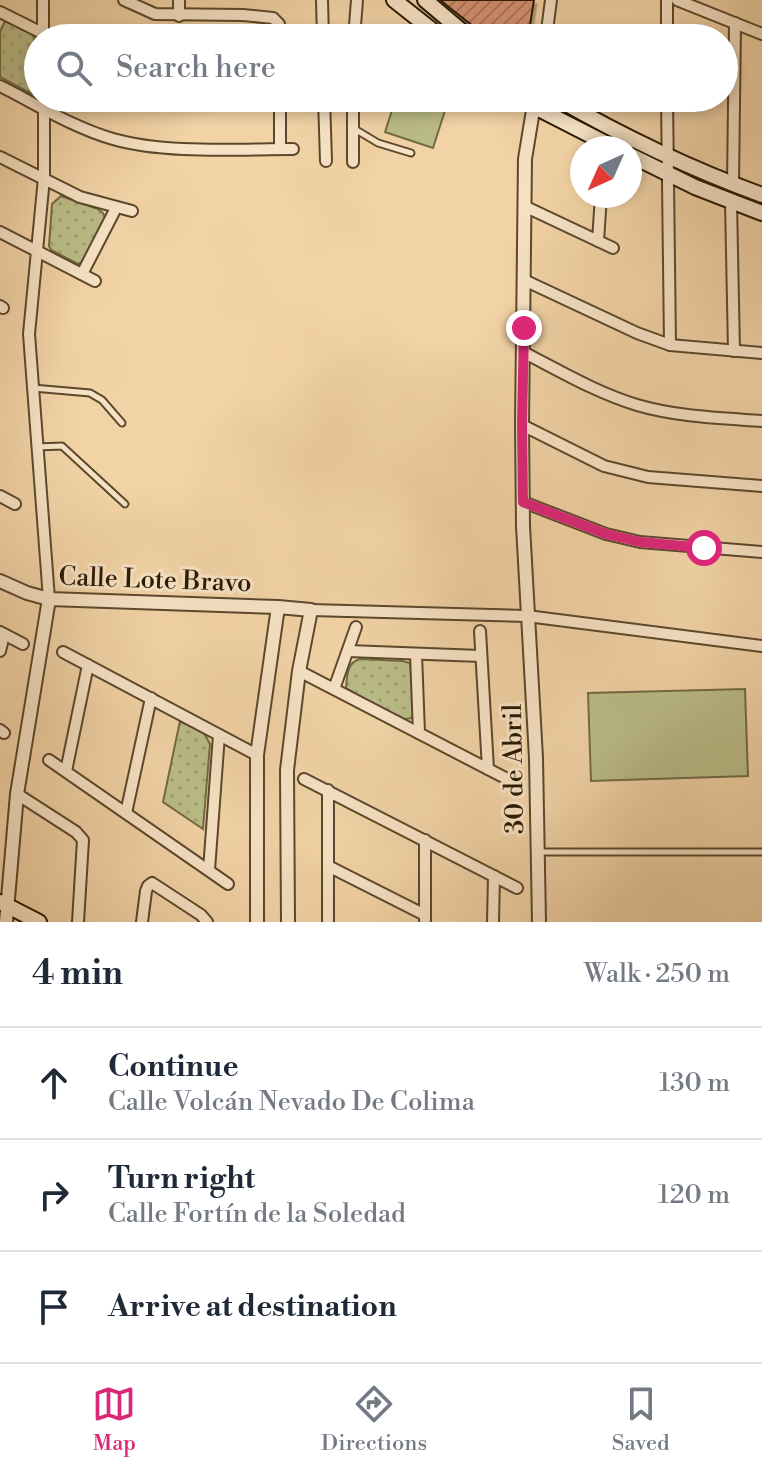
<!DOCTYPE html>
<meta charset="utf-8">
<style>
:root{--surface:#fff;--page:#f6f6f7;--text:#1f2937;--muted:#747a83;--line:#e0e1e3;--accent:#db2777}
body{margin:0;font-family:"Libre Bodoni",serif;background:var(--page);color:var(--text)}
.compass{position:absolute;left:570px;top:136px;width:72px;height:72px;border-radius:50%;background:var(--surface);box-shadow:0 4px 12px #0003;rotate:225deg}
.stop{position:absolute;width:24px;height:24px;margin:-18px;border:6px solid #db2777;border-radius:50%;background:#fff}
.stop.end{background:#db2777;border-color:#fff;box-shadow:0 2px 8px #0008}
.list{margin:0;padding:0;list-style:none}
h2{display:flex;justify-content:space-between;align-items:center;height:104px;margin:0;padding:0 32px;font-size:34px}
h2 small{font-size:26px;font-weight:400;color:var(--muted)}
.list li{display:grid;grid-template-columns:52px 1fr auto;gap:24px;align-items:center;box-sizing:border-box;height:112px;padding:0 32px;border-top:2px solid var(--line)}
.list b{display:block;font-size:30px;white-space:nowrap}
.list p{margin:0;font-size:26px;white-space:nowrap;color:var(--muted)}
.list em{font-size:26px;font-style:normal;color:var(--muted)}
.icon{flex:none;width:44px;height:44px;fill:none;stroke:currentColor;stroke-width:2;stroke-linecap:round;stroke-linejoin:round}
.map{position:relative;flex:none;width:762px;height:922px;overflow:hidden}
.search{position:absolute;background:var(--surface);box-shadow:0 4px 12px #0003;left:24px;right:24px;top:24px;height:88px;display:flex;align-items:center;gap:20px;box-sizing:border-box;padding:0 28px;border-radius:44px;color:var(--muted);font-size:30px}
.sheet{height:440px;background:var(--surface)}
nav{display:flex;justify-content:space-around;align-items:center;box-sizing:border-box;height:112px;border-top:2px solid var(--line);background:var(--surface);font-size:22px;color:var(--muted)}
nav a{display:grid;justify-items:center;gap:4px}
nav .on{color:var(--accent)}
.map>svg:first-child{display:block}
.park{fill:url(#park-dots);stroke:#726a44;stroke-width:2}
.pitch{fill:#babc87;stroke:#726a44;stroke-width:2}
.building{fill:url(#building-hatch);stroke:#291902;stroke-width:2;filter:url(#shadow)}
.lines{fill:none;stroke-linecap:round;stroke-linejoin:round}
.service-casing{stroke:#5b482b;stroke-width:9}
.minor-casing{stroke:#5b482b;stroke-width:14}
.tertiary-casing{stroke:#5b482b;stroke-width:16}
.secondary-casing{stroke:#291902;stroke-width:18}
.service{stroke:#f7e2c5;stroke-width:5}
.minor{stroke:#f7e2c5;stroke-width:10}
.tertiary{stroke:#f7e2c5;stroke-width:12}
.secondary{stroke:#f7e2c5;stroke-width:14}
.route{stroke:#db2777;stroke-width:10}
.labels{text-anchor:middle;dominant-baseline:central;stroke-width:6;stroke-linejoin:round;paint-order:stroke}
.street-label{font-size:26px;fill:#291902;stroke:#f7e2c5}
</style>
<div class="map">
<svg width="762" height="922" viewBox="0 0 762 922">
<defs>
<pattern id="park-dots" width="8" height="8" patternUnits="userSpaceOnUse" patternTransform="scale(2)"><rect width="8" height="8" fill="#babc87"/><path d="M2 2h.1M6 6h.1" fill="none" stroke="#a0a173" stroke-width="1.8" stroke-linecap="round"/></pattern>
<pattern id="building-hatch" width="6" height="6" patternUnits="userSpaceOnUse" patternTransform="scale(2)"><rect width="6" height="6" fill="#d69271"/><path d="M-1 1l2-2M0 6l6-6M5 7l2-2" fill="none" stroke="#ae765b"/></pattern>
<filter id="shadow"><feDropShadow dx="2.5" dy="4.5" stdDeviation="0" flood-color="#0004"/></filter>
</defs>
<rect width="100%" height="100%" fill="#f2d3a6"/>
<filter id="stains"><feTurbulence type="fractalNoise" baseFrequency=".0025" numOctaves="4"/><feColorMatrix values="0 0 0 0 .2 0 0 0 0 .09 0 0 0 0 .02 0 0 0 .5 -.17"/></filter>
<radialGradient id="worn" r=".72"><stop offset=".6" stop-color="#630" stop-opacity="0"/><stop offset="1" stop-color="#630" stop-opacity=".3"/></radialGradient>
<!-- park -->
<g class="park">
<path d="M5,21L31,33L34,37L36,91L32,94L0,77V32Z"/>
<path d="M61,196L98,209L103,213L105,218L83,262L78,264L51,250L49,246L52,204Z"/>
<path d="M360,659L402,661L410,663L414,710L412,718L401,720L346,688C347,676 347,662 360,659Z"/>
<path d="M180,721L204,733L210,744L203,829L163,802Z"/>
</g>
<!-- pitch -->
<g class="pitch">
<path d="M396,98H449L433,148L385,132Z"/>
<path d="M745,689L748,776L591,781L588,693Z"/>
</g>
<!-- building -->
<path class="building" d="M440,0H534L528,38H488Z"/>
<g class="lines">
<defs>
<g id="service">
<path d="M353,128L378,143L411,153"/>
<path d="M33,388L90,393L102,400L122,423"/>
<path d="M37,447L62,446L125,504"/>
<path d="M538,852H762"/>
</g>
<g id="minor">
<path d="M43,0V38"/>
<path d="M124,0L155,14L243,15L273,18L279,24L280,38"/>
<path d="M179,0V16"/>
<path d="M322,0L323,38"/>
<path d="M677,0L762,34"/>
<path d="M0,12L52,38"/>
<path d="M354,38L357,0"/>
<path d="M546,38L551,0"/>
<path d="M667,38V0"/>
<path d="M0,86C36,104 74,128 113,139C165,154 237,149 293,149"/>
<path d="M44,98V178L29,334L49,599"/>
<path d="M280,98V149"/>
<path d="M324,98L326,161"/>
<path d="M667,98L670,345"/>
<path d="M0,157L80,197L132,211"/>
<path d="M353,162V98"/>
<path d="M733,184L735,23"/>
<path d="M731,202L734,351"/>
<path d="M524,206L613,248"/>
<path d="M0,232L95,281"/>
<path d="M598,241L601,196"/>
<path d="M82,274L116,208"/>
<path d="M524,280L637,333L670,345L762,353"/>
<path d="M0,306L3,308"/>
<path d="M523,352C560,371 597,393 637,405C678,417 720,418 762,421"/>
<path d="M522,425L604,466L648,477L762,486"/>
<path d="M0,496L15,504"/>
<path d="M523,502L606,534L640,542L762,552"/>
<path d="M311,610L527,616L762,646"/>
<path d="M480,631L488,769"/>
<path d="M0,632L23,644"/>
<path d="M0,651L4,635"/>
<path d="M348,651L481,656"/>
<path d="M63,652L257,755"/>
<path d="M416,654L419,733"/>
<path d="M299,671L513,782"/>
<path d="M334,689L356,627"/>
<path d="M0,730L4,733"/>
<path d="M49,760L228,884"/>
<path d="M66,771L88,665"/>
<path d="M304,779L517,888"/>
<path d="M328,790V922"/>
<path d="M17,794L76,832L83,840L78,922"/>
<path d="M126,813L151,698"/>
<path d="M425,840V920"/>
<path d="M328,866L425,915"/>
<path d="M209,870L219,735"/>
<path d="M142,922L146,891L148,886L152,883L201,915L207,922"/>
<path d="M493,922L494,876"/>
</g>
<g id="tertiary">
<path d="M535,98L525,159L522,425L523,526L536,758L539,922"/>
<path d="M0,581L27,593L49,599L278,607L311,610L299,671L287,770L288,922"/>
<path d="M6,922L17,794L49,599"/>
<path d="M257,922V755L278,607"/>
</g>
<g id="secondary">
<path d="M394,0L442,38"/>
<path d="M425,0L470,38"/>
<path d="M522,98L533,106L615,148"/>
<path d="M556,98C622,136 691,169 762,195"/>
<path d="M630,155L695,187L762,213"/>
<path d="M0,902L39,922"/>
</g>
</defs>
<!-- service casing -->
<use href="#service" class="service-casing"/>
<!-- minor casing -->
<use href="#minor" class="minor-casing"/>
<!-- tertiary casing -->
<use href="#tertiary" class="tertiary-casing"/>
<!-- secondary casing -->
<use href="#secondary" class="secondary-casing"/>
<!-- service -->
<use href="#service" class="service"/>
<!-- minor -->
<use href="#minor" class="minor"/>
<!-- tertiary -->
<use href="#tertiary" class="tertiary"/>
<!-- secondary -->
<use href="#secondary" class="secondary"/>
</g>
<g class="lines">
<!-- route -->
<path class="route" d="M524,328L522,425L523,502L606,534L640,542L704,548"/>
</g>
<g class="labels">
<!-- street labels -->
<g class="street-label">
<text transform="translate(155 580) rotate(2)">Calle Lote Bravo</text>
<text transform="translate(514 769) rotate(-91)">30 de Abril</text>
</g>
</g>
<rect width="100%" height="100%" filter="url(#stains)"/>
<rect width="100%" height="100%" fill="url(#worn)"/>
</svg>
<svg class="compass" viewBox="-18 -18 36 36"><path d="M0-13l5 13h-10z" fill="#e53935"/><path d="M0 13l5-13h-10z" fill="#747a83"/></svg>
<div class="stop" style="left:704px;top:548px"></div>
<div class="stop end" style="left:524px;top:328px"></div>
<div class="search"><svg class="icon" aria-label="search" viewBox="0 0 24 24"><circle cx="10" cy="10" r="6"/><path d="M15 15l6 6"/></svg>Search here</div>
</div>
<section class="sheet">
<h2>4 min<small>Walk · 250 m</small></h2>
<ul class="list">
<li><svg class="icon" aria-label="ahead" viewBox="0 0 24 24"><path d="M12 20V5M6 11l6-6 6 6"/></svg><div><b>Continue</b><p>Calle Volcán Nevado De Colima</p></div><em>130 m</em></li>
<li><svg class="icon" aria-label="right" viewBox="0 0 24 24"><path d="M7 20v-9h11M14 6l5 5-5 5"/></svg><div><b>Turn right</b><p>Calle Fortín de la Soledad</p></div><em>120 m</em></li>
<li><svg class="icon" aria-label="arrive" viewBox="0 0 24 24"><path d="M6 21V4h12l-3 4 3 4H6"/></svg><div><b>Arrive at destination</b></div></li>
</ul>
</section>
<nav>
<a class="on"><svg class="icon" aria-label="map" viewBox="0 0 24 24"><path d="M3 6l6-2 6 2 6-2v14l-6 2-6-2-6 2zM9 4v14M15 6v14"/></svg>Map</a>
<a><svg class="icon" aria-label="directions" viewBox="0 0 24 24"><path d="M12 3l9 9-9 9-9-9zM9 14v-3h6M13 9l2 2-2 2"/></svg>Directions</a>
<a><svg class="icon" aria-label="saved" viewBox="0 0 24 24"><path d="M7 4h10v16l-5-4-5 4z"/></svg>Saved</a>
</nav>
